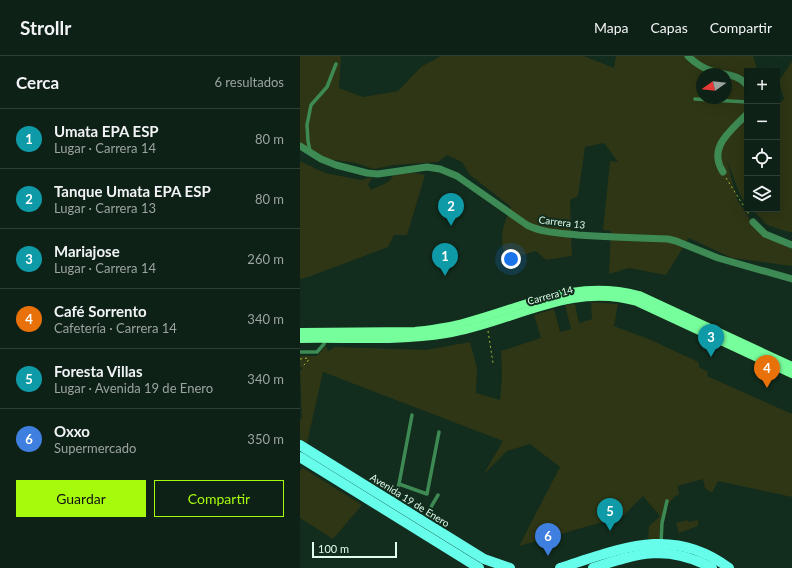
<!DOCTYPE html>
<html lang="es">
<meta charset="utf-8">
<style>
:root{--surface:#0e2116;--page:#17291f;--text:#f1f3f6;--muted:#9ba3a1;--line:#2e3e35;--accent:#a6fb0d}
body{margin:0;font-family:Lato,sans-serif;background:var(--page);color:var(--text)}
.controls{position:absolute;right:12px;top:12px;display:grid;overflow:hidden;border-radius:0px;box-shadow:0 4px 16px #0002}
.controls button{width:36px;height:36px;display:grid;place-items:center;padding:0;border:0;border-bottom:1px solid var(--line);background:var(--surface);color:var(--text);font:20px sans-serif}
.compass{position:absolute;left:396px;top:12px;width:36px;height:36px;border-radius:50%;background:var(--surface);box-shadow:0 4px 16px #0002;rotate:256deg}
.scale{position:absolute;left:12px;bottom:10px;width:85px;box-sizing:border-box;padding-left:4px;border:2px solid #ddfeea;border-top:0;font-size:11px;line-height:14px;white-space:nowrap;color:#ddfeea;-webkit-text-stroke:3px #122c1d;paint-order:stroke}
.you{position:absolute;left:211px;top:203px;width:14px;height:14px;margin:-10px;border:3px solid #fff;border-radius:50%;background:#1a73e8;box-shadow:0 0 0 6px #1a73e833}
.badge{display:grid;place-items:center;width:26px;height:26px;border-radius:50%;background:var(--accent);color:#fff;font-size:13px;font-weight:700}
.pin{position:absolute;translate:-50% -33px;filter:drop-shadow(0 1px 2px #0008)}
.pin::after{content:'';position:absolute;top:21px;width:14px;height:12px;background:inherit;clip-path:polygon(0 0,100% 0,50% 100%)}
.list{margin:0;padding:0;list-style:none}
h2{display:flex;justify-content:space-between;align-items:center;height:52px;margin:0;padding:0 16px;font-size:17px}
h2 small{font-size:13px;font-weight:400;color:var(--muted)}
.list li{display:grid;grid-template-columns:26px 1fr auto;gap:12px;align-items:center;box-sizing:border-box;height:60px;padding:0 16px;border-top:1px solid var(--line)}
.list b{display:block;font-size:15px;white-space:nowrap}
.list p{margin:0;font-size:13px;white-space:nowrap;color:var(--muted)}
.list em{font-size:13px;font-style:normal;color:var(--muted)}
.actions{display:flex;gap:8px;padding:12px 16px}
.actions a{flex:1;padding:9px 0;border:1px solid var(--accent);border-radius:0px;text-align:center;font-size:14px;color:var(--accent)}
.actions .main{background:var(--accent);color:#111}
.icon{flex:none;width:22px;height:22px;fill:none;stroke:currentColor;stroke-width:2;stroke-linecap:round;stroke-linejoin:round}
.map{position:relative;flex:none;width:492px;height:512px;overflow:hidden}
header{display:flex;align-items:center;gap:24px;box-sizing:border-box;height:56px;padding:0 20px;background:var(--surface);border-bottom:1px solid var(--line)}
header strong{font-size:19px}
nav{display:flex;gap:22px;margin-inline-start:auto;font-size:14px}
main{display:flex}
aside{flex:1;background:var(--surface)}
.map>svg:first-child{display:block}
.green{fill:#2e3615;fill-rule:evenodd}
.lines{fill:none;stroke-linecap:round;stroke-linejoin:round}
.path{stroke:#a1bd33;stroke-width:1;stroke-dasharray:2 3;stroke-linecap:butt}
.service{stroke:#3e8a54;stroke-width:3.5}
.minor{stroke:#3e8a54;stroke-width:7}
.secondary{stroke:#76fd9c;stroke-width:8}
.primary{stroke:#66fdeb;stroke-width:10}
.labels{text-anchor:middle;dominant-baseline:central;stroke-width:4;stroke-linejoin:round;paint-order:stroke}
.street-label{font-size:10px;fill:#ddfeea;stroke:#122c1d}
</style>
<header>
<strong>Strollr</strong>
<nav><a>Mapa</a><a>Capas</a><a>Compartir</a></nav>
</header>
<main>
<aside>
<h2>Cerca<small>6 resultados</small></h2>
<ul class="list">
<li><span class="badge" style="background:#0f9aa8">1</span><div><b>Umata EPA ESP</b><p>Lugar · Carrera 14</p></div><em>80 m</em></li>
<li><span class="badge" style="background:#0f9aa8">2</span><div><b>Tanque Umata EPA ESP</b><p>Lugar · Carrera 13</p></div><em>80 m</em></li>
<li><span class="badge" style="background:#0f9aa8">3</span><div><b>Mariajose</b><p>Lugar · Carrera 14</p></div><em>260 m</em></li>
<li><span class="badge" style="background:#e8710a">4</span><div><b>Café Sorrento</b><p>Cafetería · Carrera 14</p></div><em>340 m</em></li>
<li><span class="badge" style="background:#0f9aa8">5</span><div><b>Foresta Villas</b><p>Lugar · Avenida 19 de Enero</p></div><em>340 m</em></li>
<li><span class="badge" style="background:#3f7fe0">6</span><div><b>Oxxo</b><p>Supermercado</p></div><em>350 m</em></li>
</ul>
<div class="actions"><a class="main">Guardar</a><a>Compartir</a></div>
</aside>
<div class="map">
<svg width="492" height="512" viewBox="0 0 492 512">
<rect width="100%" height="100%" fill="#122c1d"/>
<!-- green -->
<g class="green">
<path d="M0,0H41L39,32L63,41L98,35L121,11L141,0H284L314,12L316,0H453L458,15H447V147L441,141L427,105L437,143L457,175L492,193V210L432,202L389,182L366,219L329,212L309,218L311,175L303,174L310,105L318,106L304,87L285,91L278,140L270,144L272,200L246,204L236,195L206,204C199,182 202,172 211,151L170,119L162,106L147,99L138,106L94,109L74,113L56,107L28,103L0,87ZM402,18H426V42H402Z"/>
<path d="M492,5V176H489L467,169L452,153H477V50L484,43L479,25Z"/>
<path d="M0,105L25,117L61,124L72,121L68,129L71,134L88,126L95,118L117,117L125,119L107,179H94L88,191L11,220L0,223Z"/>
<path d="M291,246L318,248L314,270L351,284L394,304L399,307V311L408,316L407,320L492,358V441L418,425L412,437L405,432L403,423L378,430L379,439L375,440L365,452L367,456L360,471L359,483L348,484L349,470L360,460L343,440L323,460L219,490L260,411L230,388L207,395L183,419L203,385L23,316L7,387L0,383V363H2L0,315L3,312L0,311V300H17L26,290L28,295L35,291L126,294L170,286L177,312L176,337L200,344L202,321L201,295L241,282L234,259L254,253L260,276L271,273L265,249L275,248L279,267L292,263Z"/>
<path d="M3,412L62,449L33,483L0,462V415Z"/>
<path d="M387,464L388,466L398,464V470L379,477L376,467Z"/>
</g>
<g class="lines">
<!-- path -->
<g class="path">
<path d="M426,122L450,160"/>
<path d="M188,275L193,307"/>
<path d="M0,303L8,302V305L2,311"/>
</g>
<!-- service -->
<g class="service">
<path d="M395,43L447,46"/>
<path d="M10,95L8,85L7,69L11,49L27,31L36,8"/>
<path d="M0,296H17L24,288L25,282"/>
<path d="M99,428L127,438L139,376"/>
<path d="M93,447L99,428L112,359"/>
<path d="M124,463L138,439"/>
<path d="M361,487L362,467L367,445"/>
</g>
<!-- minor -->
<g class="minor">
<path d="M388,0C395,7 402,12 412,15C425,19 438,18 447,29"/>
<path d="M0,90L21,103L36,109L67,117L78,118L127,111L140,113L157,120L227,169C243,177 261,177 278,179C308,181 338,182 368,183L376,185L418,202L492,223"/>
<path d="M423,116C407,91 431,75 447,58"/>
<path d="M453,166L465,178L492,189"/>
</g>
<!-- secondary -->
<g class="secondary">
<path d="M0,276L115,275C132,273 150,271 166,266C227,250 274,222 339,239L492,310"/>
<path d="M0,283C48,282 98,286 146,278C211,268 269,226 337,246L492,318"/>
</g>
<!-- primary -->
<g class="primary">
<path d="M0,389L184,503L210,512"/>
<path d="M0,401L179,512"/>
<path d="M260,512C320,493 372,469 429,512"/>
<path d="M293,512C338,497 368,488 412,512"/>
</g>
</g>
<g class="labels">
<!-- street labels -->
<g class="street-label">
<text transform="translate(262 166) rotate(7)">Carrera 13</text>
<text transform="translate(250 239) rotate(-15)">Carrera 14</text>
<text transform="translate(110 444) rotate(32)">Avenida 19 de Enero</text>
</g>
</g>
</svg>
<div class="controls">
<button>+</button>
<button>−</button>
<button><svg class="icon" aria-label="locate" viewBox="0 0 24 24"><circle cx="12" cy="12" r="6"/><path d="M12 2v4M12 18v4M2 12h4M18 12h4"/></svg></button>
<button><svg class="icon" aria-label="layers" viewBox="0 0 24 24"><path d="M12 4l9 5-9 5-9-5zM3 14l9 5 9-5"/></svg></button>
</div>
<svg class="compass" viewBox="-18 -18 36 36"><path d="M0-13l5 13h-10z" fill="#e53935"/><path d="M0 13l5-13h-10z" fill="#9ba3a1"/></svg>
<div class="scale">100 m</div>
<div class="you"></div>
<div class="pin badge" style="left:145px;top:220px;background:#0f9aa8">1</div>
<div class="pin badge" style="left:151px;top:170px;background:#0f9aa8">2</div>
<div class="pin badge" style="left:411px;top:301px;background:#0f9aa8">3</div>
<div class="pin badge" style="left:467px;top:332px;background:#e8710a">4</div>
<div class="pin badge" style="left:310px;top:475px;background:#0f9aa8">5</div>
<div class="pin badge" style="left:248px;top:500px;background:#3f7fe0">6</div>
</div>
</main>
